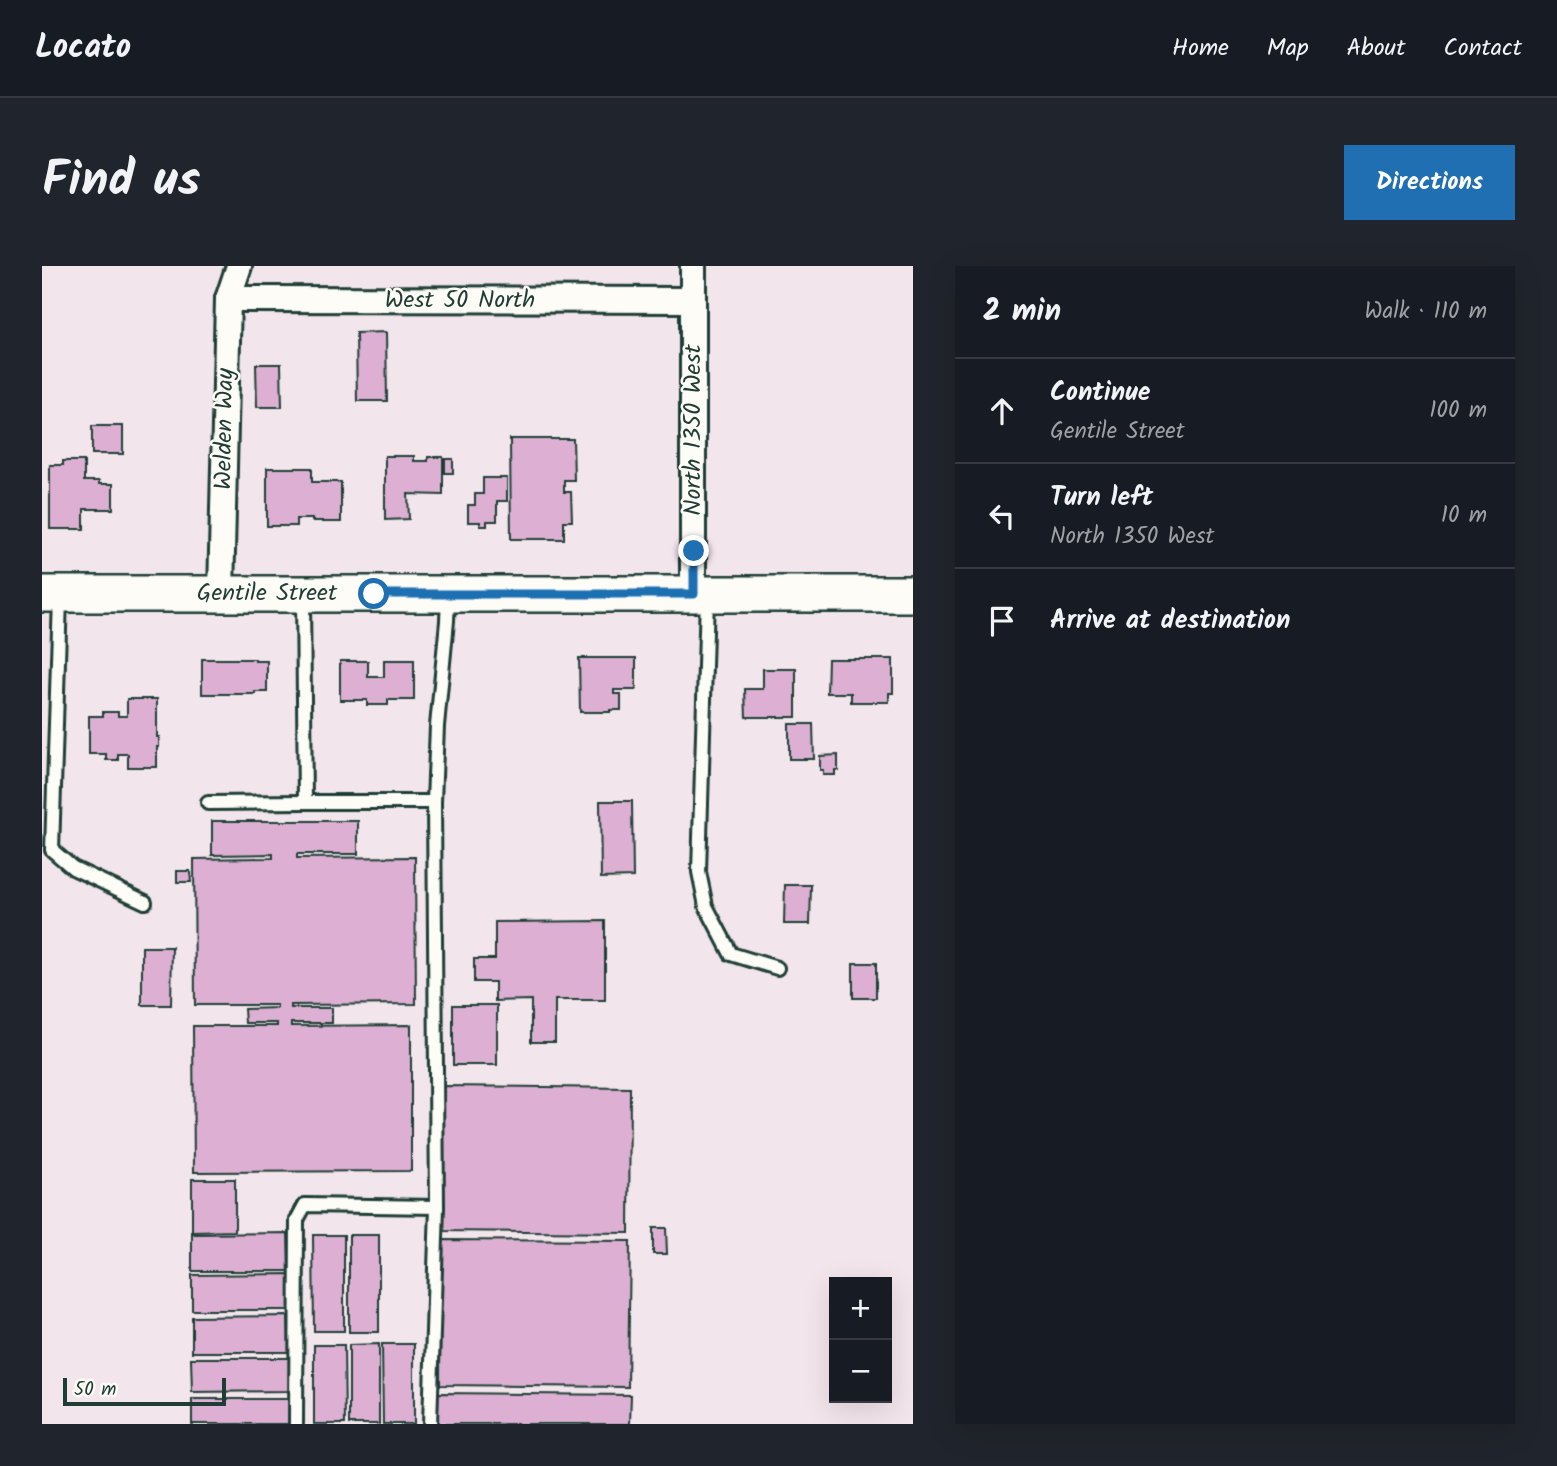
<!DOCTYPE html>
<meta charset="utf-8">
<style>
:root{--surface:#171b24;--page:#20242c;--text:#f1f3f6;--muted:#9ea1a6;--line:#363941;--accent:#1f6fb2}
body{margin:0;font-family:Kalam,sans-serif;background:var(--page);color:var(--text)}
.controls{position:absolute;right:21px;bottom:21px;display:grid;overflow:hidden;border-radius:0px;box-shadow:0 7px 28px #0002}
.controls button{width:63px;height:63px;display:grid;place-items:center;padding:0;border:0;border-bottom:2px solid var(--line);background:var(--surface);color:var(--text);font:35px sans-serif}
.scale{position:absolute;left:21px;bottom:18px;width:163px;box-sizing:border-box;padding-left:7px;border:4px solid #1f3d34;border-top:0;font-size:19px;line-height:24px;white-space:nowrap;color:#1f3d34;-webkit-text-stroke:5px #fdfcf7;paint-order:stroke}
.stop{position:absolute;width:21px;height:21px;margin:-16px;border:5px solid #1f6fb2;border-radius:50%;background:#fff}
.stop.end{background:#1f6fb2;border-color:#fff;box-shadow:0 2px 7px #0008}
.list{margin:0;padding:0;list-style:none}
h2{display:flex;justify-content:space-between;align-items:center;height:91px;margin:0;padding:0 28px;font-size:30px}
h2 small{font-size:23px;font-weight:400;color:var(--muted)}
.list li{display:grid;grid-template-columns:46px 1fr auto;gap:21px;align-items:center;box-sizing:border-box;height:105px;padding:0 28px;border-top:2px solid var(--line)}
.list b{display:block;font-size:26px;white-space:nowrap}
.list p{margin:0;font-size:23px;white-space:nowrap;color:var(--muted)}
.list em{font-size:23px;font-style:normal;color:var(--muted)}
.icon{flex:none;width:38px;height:38px;fill:none;stroke:currentColor;stroke-width:2;stroke-linecap:round;stroke-linejoin:round}
.map{position:relative;flex:none;width:871px;height:1158px;overflow:hidden;border-radius:0px}
header{display:flex;align-items:center;gap:42px;box-sizing:border-box;height:98px;padding:0 35px;background:var(--surface);border-bottom:2px solid var(--line)}
header strong{font-size:33px}
nav{display:flex;gap:38px;margin-inline-start:auto;font-size:24px}
.intro{display:flex;align-items:center;justify-content:space-between;box-sizing:border-box;height:168px;padding:0 42px}
h1{margin:0;font-size:49px}
.button{padding:18px 32px;border-radius:0px;background:var(--accent);color:#fff;font-size:24px;font-weight:700}
main{display:flex;gap:42px;padding:0 42px}
aside{flex:1;background:var(--surface);border-radius:0px;box-shadow:0 7px 28px #0002}
.map>svg:first-child{display:block}
.building{fill:#ddb0d3;stroke:#1f3d34;stroke-width:2}
.lines{fill:none;stroke-linecap:round;stroke-linejoin:round}
.service-casing{stroke:#1f3d34;stroke-width:18}
.minor-casing{stroke:#1f3d34;stroke-width:30}
.secondary-casing{stroke:#1f3d34;stroke-width:40}
.service{stroke:#fdfcf7;stroke-width:12}
.minor{stroke:#fdfcf7;stroke-width:24}
.secondary{stroke:#fdfcf7;stroke-width:35}
.route{stroke:#1f6fb2;stroke-width:9}
.labels{text-anchor:middle;dominant-baseline:central;stroke-width:5;stroke-linejoin:round;paint-order:stroke}
.street-label{font-size:24px;fill:#1f3d34;stroke:#fdfcf7}
</style>
<header>
<strong>Locato</strong>
<nav><a>Home</a><a>Map</a><a>About</a><a>Contact</a></nav>
</header>
<div class="intro"><h1>Find us</h1><a class="button">Directions</a></div>
<main>
<div class="map">
<svg width="871" height="1158" viewBox="0 0 871 1158">
<rect width="100%" height="100%" fill="#f3e5ec"/>
<filter id="ink" filterUnits="userSpaceOnUse"><feTurbulence type="fractalNoise" baseFrequency=".0143" numOctaves="2"/><feDisplacementMap in="SourceGraphic" scale="14" xChannelSelector="R" yChannelSelector="G"/><feConvolveMatrix kernelMatrix="1 2 1 2 8 2 1 2 1" color-interpolation-filters="sRGB"/></filter>
<g filter="url(#ink)">
<!-- building -->
<g class="building">
<path d="M344,66L345,135H315L314,67Z"/>
<path d="M214,98H239L240,141H215Z"/>
<rect x="50" y="160" width="31" height="28"/>
<path d="M468,173H531L532,214H522V226H529L530,255H522V273H469Z"/>
<path d="M343,190H372V195H386V191H401V229L366,228L367,253L343,254Z"/>
<rect x="403" y="193" width="8" height="14"/>
<path d="M21,195H42V215H57V218H71V243H42V263H8V199H21Z"/>
<path d="M225,202H270V216H299V256H280V255H270V253H254V260H225Z"/>
<path d="M441,212H465V235H455V255H445V260H438V256H426V239H433V228H441Z"/>
<path d="M537,392H594V424H572V428H579V444H568V446H538Z"/>
<path d="M160,393H213V395H225V426H213V428H160Z"/>
<path d="M786,393H851V427H847V436H809V427H785Z"/>
<path d="M342,394H372V434H346V439H325V434H298V395H326V411H342Z"/>
<path d="M721,403H754V451H704L703,423H721Z"/>
<path d="M85,433H115V471H117V481H115V501H86V488H76V494H64V488H47V450H61V446H76V450H85Z"/>
<path d="M747,458H771L772,493H747Z"/>
<path d="M796,489V504H793V509H781V504H778V490Z"/>
<path d="M558,535H590L591,611L559,612Z"/>
<path d="M170,555H316V588H255V592L373,591L374,738L249,739V742H290V757H249V760L369,759V905L152,906L151,760H235V757H203L202,743L235,742V739H153L152,593L231,592V588L170,589Z"/>
<path d="M135,605H148L149,616H135Z"/>
<path d="M743,619H769L768,658H742Z"/>
<path d="M563,655V734H513V776H489V734L453,735V716H432V693H453V656Z"/>
<path d="M100,681H130L129,739H100Z"/>
<rect x="811" y="697" width="23" height="35"/>
<rect x="411" y="739" width="44" height="60"/>
<path d="M399,820L588,822L587,967L398,965Z"/>
<path d="M150,913H193V965L150,966Z"/>
<path d="M611,962H624L625,988H611Z"/>
<path d="M246,967L247,1005H150V968Z"/>
<path d="M271,969H302V1065H272Z"/>
<rect x="307" y="969" width="30" height="97"/>
<path d="M399,974L588,975L586,1121L398,1119Z"/>
<path d="M248,1008V1044H150V1009Z"/>
<path d="M246,1050L247,1086H150V1051Z"/>
<path d="M337,1078V1158H307V1079Z"/>
<path d="M340,1078H372V1158H341Z"/>
<path d="M272,1079H302L303,1158H272Z"/>
<path d="M149,1092H247V1125L150,1126Z"/>
<path d="M396,1127L589,1129L588,1158H396Z"/>
<rect x="150" y="1133" width="97" height="25"/>
</g>
<g class="lines">
<defs>
<g id="service">
<path d="M261,331L263,536H392"/>
<path d="M665,331L657,606L664,640L689,688L735,702"/>
<path d="M18,332L10,584L31,602L103,636"/>
<path d="M166,537L263,536"/>
<path d="M254,1158L255,954L263,939L395,941"/>
<path d="M388,1158L395,941L392,536L395,460L405,355L406,331"/>
</g>
<g id="minor">
<path d="M651,0V328"/>
<path d="M186,33L651,34"/>
<path d="M179,327L186,33L197,0"/>
</g>
<path id="secondary" d="M0,328H871"/>
</defs>
<!-- service casing -->
<use href="#service" class="service-casing"/>
<!-- minor casing -->
<use href="#minor" class="minor-casing"/>
<!-- secondary casing -->
<use href="#secondary" class="secondary-casing"/>
<!-- service -->
<use href="#service" class="service"/>
<!-- minor -->
<use href="#minor" class="minor"/>
<!-- secondary -->
<use href="#secondary" class="secondary"/>
</g>
</g>
<g class="lines" filter="url(#ink)">
<!-- route -->
<path class="route" d="M332,328H652V285"/>
</g>
<g class="labels">
<!-- street labels -->
<g class="street-label">
<text x="418" y="34">West 50 North</text>
<text transform="translate(183 163) rotate(-89)">Welden Way</text>
<text transform="translate(651 164) rotate(-90)">North 1350 West</text>
<text x="225" y="327">Gentile Street</text>
</g>
</g>
</svg>
<div class="controls">
<button>+</button>
<button>−</button>
</div>
<div class="scale">50 m</div>
<div class="stop" style="left:332px;top:328px"></div>
<div class="stop end" style="left:652px;top:285px"></div>
</div>
<aside>
<h2>2 min<small>Walk · 110 m</small></h2>
<ul class="list">
<li><svg class="icon" aria-label="ahead" viewBox="0 0 24 24"><path d="M12 20V5M6 11l6-6 6 6"/></svg><div><b>Continue</b><p>Gentile Street</p></div><em>100 m</em></li>
<li><svg class="icon" aria-label="left" viewBox="0 0 24 24"><path d="M17 20v-9H6M10 6l-5 5 5 5"/></svg><div><b>Turn left</b><p>North 1350 West</p></div><em>10 m</em></li>
<li><svg class="icon" aria-label="arrive" viewBox="0 0 24 24"><path d="M6 21V4h12l-3 4 3 4H6"/></svg><div><b>Arrive at destination</b></div></li>
</ul>
</aside>
</main>
